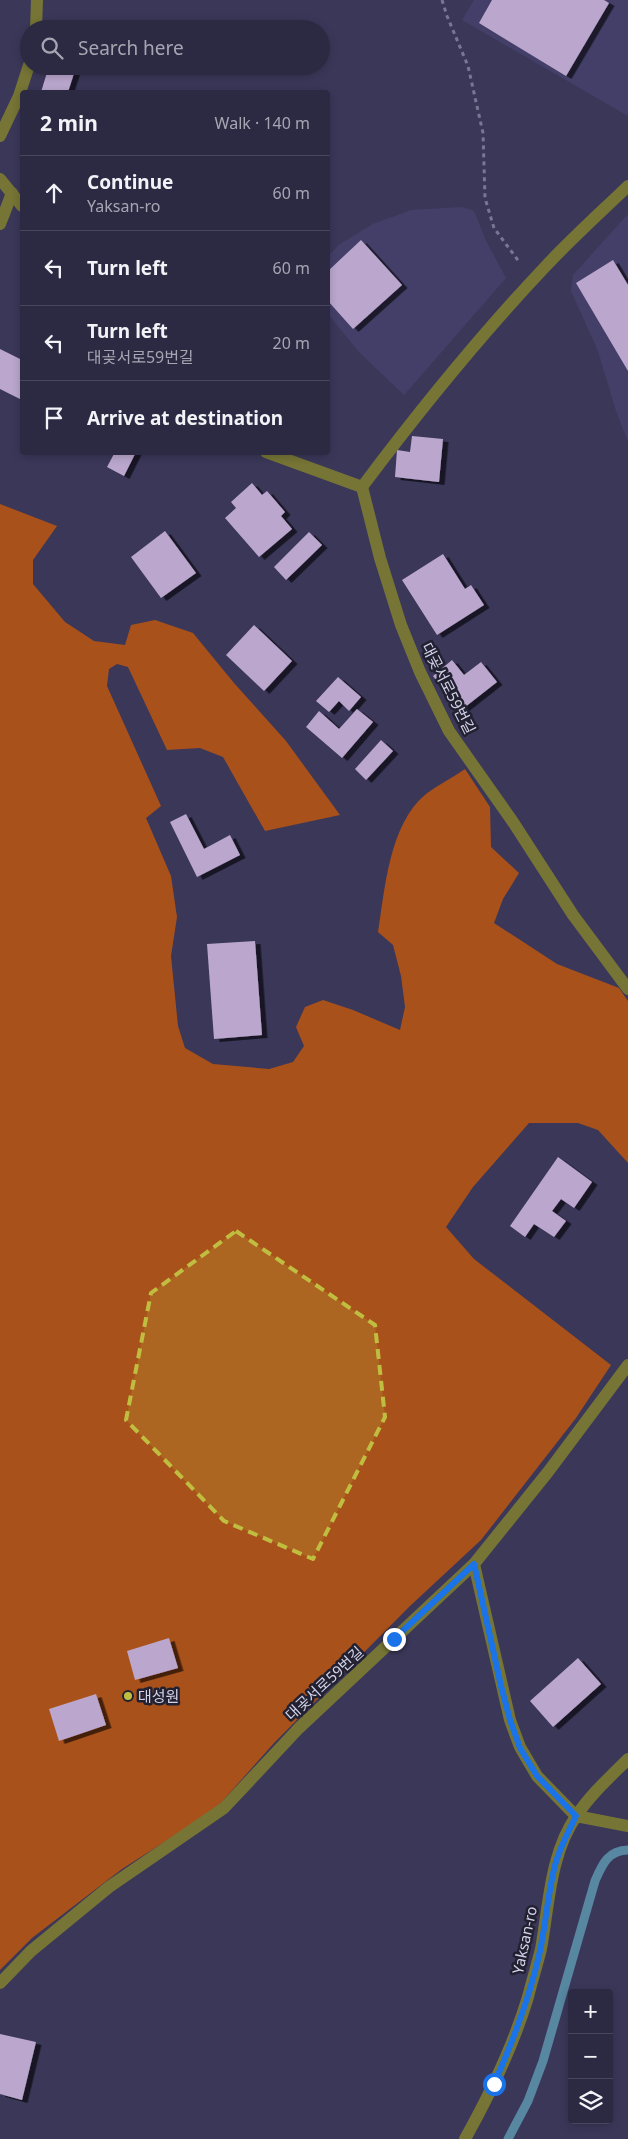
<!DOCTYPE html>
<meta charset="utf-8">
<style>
:root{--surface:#2c2943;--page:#34314a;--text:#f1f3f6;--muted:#a6a6b2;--line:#48455c}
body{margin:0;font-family:"Noto Sans","Noto Sans KR",sans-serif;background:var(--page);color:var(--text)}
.controls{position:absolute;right:15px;bottom:15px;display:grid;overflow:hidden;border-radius:5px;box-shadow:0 2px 8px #0003}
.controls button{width:45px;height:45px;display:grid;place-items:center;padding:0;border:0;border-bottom:1px solid var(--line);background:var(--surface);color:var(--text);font:25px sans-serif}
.stop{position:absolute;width:15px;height:15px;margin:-11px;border:4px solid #1a73e8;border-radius:50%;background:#fff}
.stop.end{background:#1a73e8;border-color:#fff;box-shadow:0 1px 5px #0008}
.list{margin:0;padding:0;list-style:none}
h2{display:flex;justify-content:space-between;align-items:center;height:65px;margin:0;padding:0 20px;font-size:21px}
h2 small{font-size:16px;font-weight:400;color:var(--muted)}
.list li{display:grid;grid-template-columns:32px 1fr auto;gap:15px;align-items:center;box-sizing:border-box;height:75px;padding:0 20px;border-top:1px solid var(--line)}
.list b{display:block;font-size:19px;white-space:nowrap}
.list p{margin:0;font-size:16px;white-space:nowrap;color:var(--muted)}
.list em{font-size:16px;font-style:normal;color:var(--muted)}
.icon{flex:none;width:28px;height:28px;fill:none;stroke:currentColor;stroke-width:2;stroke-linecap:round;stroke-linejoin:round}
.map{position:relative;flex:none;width:628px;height:2139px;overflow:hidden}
.search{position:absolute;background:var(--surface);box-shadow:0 2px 8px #0003;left:20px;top:20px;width:310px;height:55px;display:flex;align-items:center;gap:12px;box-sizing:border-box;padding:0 18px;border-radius:28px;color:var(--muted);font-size:19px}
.panel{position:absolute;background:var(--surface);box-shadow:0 2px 8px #0003;left:20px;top:90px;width:310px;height:365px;border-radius:5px}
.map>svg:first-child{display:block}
.built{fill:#443f68}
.forest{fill:#a9511a}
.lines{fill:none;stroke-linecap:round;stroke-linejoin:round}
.stream{stroke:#5887a1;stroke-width:9}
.building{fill:#bba7ce;filter:url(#shadow)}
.path{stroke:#7a7794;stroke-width:3;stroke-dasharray:4 4;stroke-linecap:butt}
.minor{stroke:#767535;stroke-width:12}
.route{stroke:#1a73e8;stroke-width:6}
.marked{fill:#c0be40;fill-opacity:0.2;stroke:#c0be40;stroke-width:4;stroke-dasharray:10 6;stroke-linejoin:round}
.poi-dot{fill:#c0be40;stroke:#222131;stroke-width:2}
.labels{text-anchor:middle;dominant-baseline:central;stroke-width:5;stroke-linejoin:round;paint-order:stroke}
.street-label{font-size:15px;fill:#d3d2e8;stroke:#222131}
.poi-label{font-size:15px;fill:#d3d2e8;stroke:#222131;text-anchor:start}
</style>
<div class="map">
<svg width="628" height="2139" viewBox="0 0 628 2139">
<defs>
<filter id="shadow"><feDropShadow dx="5.5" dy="3" stdDeviation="0" flood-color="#0009"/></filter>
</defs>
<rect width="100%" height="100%" fill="#3b3759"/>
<!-- built -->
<g class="built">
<path d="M474,0H628V116L462,20Z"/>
<path d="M462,207L474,211L486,241L506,278L404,395L359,352L328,314V256L340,244L373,224L411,210Z"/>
<path d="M628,214V442L616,411L598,351L571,291L573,275Z"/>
</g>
<!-- forest -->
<path class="forest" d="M0,504L57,526L33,560V584L65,622L94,641L125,645L131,625L155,620L193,633L234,683L286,741L340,815L265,831L223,757L200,748L167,750L128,667L117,664L109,669L107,686L161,806L146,818L171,876L177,917L171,956L178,1026L185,1048L213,1064L269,1069L293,1062L304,1046L296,1027L305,1007L323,1000L353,1010L400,1030L405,1007L401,976L393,945L378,932C385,889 389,824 426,794C438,785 452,778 465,769L490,807L491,847L519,873L503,899L494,923L557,964L619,988L628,1001V1163L598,1130L578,1123H529L473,1187L446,1227L474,1259L611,1365L576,1418L481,1540L410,1606L274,1743L219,1805L180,1832L122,1869L32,1938L0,1970Z"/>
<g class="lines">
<!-- stream -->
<path class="stream" d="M508,2139L528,2101L543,2061L595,1881C602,1865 608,1850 628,1850"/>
</g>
<!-- building -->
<g class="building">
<path d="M492,0H604L609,3L566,76L479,23Z"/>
<path d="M49,66L76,67L68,92H41Z"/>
<path d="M361,240L402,285L353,329L328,301V271Z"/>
<path d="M613,260L628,285V371L576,283Z"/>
<path d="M0,349L22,360V400L0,389Z"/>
<path d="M412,436L443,439L439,482L395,477L397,450L410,452Z"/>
<path d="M115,452H136L124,476L107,467Z"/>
<path d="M252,483L262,495L267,491L285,512L281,516L292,529L259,557L225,518L236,508L231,502Z"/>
<path d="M165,531L196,573L161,598L131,557Z"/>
<path d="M309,532L322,545L286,580L274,567Z"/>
<path d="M443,554L465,589L471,585L484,605L437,635L402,580Z"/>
<path d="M254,625L292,661L264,691L226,655Z"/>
<path d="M452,660L464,675L481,662L497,682L460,711L433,676Z"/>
<path d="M338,677L361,697L349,711L339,701L329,712L316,701Z"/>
<path d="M357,709L373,722L342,758L306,727L319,711L339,729Z"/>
<path d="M381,740L393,751L366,780L355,769Z"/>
<path d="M186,814L204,849L230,835L240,855L197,877L170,822Z"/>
<path d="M255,941L262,1035L214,1039L207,944Z"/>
<path d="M558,1157L592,1182L574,1208L561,1199L552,1211L566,1221L554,1237L534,1224L525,1237L510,1226Z"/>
<path d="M169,1638L178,1668L135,1680L127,1651Z"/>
<path d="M578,1658L601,1684L553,1727L530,1701Z"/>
<path d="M96,1694L106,1725L59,1741L49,1709Z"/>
<path d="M0,2034L36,2042L22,2100L0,2094Z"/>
</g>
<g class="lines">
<!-- path -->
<path class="path" d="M442,0L447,16L468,66L483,133L485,198L494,228L520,263"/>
<!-- minor -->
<g class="minor">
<path d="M36,29L37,0"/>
<path d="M0,136L19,96L29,65"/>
<path d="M0,179L22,206"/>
<path d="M0,224L12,193"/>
<path d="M266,452L362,487L380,558L401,625L420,672L449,731L513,822L573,915L628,989"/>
<path d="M362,487C419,411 479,337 544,268C570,240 600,213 628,186"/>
<path d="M474,1564L510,1720L520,1747L537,1776L576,1816L628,1826"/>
<path d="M0,1983L31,1951L109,1887L224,1808L299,1728L474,1564L548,1472L628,1365"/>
<path d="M465,2139C490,2094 513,2047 528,1997C532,1981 537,1965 541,1949C549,1905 550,1853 577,1815C591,1794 610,1777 628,1759"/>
</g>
</g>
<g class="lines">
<!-- route -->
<path class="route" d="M394,1639L474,1564L501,1686L510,1720L520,1748L537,1776L576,1816C568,1832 560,1847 555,1865C548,1893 546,1922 540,1951C530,1997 513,2041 494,2084"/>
</g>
<!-- marked area -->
<path class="marked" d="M236,1231L375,1325L385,1417L313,1559L224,1521L126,1420L151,1293Z"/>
<!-- markers -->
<circle class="poi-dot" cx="128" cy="1696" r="5"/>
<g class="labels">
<!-- street labels -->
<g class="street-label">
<text transform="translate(449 688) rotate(63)">대곶서로59번길</text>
<text transform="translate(324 1683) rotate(-43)">대곶서로59번길</text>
<text transform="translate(524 1940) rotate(-78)">Yaksan-ro</text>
</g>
<!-- poi labels -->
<g class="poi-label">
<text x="138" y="1696">대성원</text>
</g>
</g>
</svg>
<div class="controls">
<button>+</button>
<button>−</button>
<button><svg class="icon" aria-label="layers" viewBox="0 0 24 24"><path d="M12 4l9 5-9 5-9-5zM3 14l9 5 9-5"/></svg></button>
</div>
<div class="stop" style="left:494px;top:2084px"></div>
<div class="stop end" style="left:394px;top:1639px"></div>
<div class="search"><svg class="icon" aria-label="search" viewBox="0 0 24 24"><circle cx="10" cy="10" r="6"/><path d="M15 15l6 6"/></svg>Search here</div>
<section class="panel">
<h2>2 min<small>Walk · 140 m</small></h2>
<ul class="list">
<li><svg class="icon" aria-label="ahead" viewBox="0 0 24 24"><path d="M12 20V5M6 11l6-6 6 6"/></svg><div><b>Continue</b><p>Yaksan-ro</p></div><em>60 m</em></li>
<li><svg class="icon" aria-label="left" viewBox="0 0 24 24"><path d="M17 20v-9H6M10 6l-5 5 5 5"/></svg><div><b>Turn left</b></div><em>60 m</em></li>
<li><svg class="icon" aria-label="left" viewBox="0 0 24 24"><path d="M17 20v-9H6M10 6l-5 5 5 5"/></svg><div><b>Turn left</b><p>대곶서로59번길</p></div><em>20 m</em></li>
<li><svg class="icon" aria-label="arrive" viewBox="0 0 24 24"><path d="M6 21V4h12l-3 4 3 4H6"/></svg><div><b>Arrive at destination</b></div></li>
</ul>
</section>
</div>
